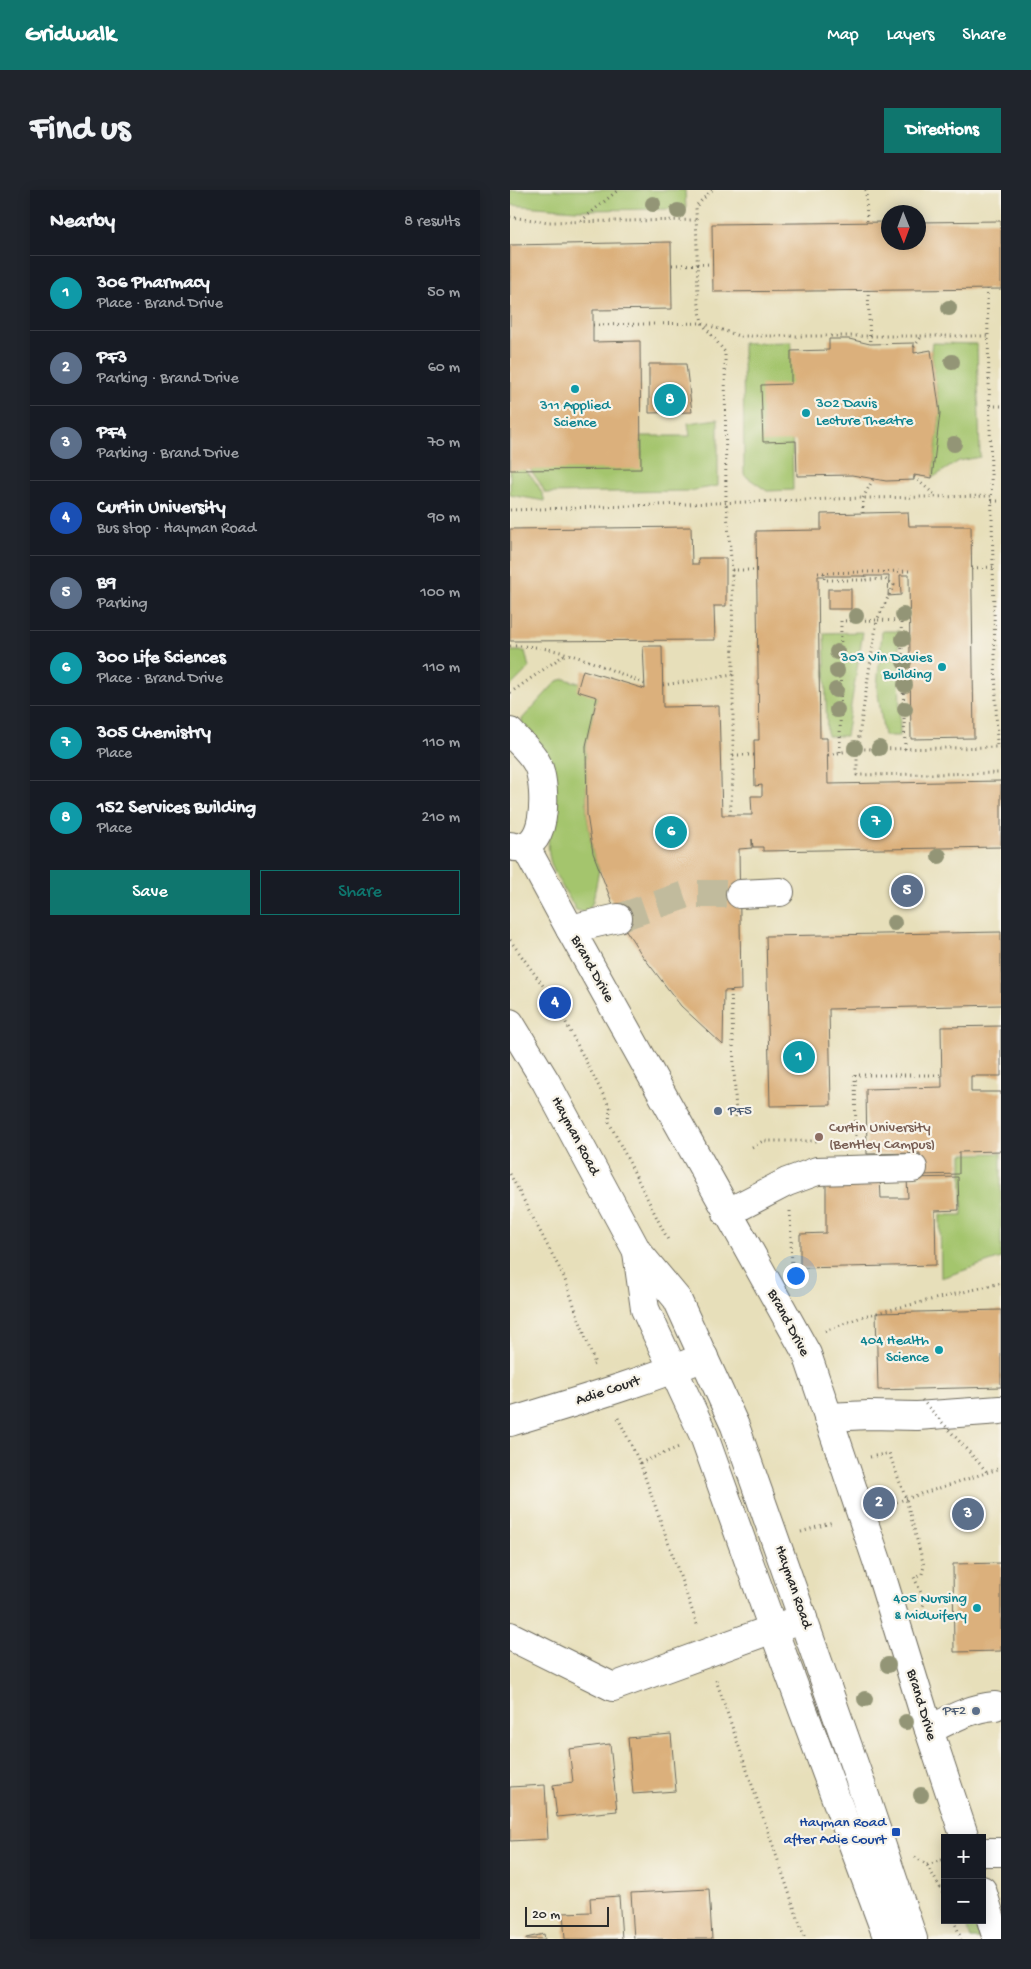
<!DOCTYPE html>
<meta charset="utf-8">
<style>
:root{--surface:#171b24;--page:#20242c;--text:#f1f3f6;--muted:#9ea1a6;--line:#363941;--accent:#0f766e}
body{margin:0;font-family:"Gochi Hand",sans-serif;background:var(--page);color:var(--text)}
.controls{position:absolute;right:15px;bottom:15px;display:grid;overflow:hidden;border-radius:0px;box-shadow:0 2px 12px #0003}
.controls button{width:45px;height:45px;display:grid;place-items:center;padding:0;border:0;border-bottom:1px solid var(--line);background:var(--surface);color:var(--text);font:25px sans-serif}
.compass{position:absolute;left:371px;top:15px;width:45px;height:45px;border-radius:50%;background:var(--surface);box-shadow:0 2px 12px #0003;rotate:179deg}
.scale{position:absolute;left:15px;bottom:12px;width:84px;box-sizing:border-box;padding-left:5px;border:2px solid #2b2b2b;border-top:0;font-size:14px;line-height:18px;white-space:nowrap;color:#2b2b2b;-webkit-text-stroke:4px #f7f3e8;paint-order:stroke}
.you{position:absolute;left:285px;top:1085px;width:18px;height:18px;margin:-12px;border:4px solid #fff;border-radius:50%;background:#1a73e8;box-shadow:0 0 0 8px #1a73e833}
.badge{display:grid;place-items:center;width:32px;height:32px;border-radius:50%;background:var(--accent);color:#fff;font-size:16px;font-weight:700}
.pin{position:absolute;translate:-50% -50%;border:2px solid #fff;box-shadow:0 1px 5px #0006}
.list{margin:0;padding:0;list-style:none}
h2{display:flex;justify-content:space-between;align-items:center;height:65px;margin:0;padding:0 20px;font-size:21px}
h2 small{font-size:16px;font-weight:400;color:var(--muted)}
.list li{display:grid;grid-template-columns:32px 1fr auto;gap:15px;align-items:center;box-sizing:border-box;height:75px;padding:0 20px;border-top:1px solid var(--line)}
.list b{display:block;font-size:19px;white-space:nowrap}
.list p{margin:0;font-size:16px;white-space:nowrap;color:var(--muted)}
.list em{font-size:16px;font-style:normal;color:var(--muted)}
.actions{display:flex;gap:10px;padding:15px 20px}
.actions a{flex:1;padding:11px 0;border:1px solid var(--accent);border-radius:0px;text-align:center;font-size:18px;color:var(--accent)}
.actions .main{background:var(--accent);color:#fff}
.map{position:relative;flex:none;width:491px;height:1749px;overflow:hidden;border-radius:0px}
header{display:flex;align-items:center;gap:30px;box-sizing:border-box;height:70px;padding:0 25px;background:var(--accent);color:#fff}
header strong{font-size:24px}
nav{display:flex;gap:28px;margin-inline-start:auto;font-size:18px}
.intro{display:flex;align-items:center;justify-content:space-between;box-sizing:border-box;height:120px;padding:0 30px}
h1{margin:0;font-size:35px}
.button{padding:12px 22px;border-radius:0px;background:var(--accent);color:#fff;font-size:18px;font-weight:700}
main{display:flex;gap:30px;padding:0 30px}
aside{flex:1;background:var(--surface);border-radius:0px;box-shadow:0 2px 12px #0003}
.map>svg:first-child{display:block}
.green{fill:#a4c56d;stroke:#68784c}
.building{fill:#dbb07c}
.lines{fill:none;stroke-linecap:round;stroke-linejoin:round}
.minor-tunnel{stroke:#c1bb9d;stroke-width:28;stroke-dasharray:28 14;stroke-linecap:butt}
.minor-casing{stroke:#6d6a5d;stroke-width:30}
.major-casing{stroke:#6d6a5d;stroke-width:30}
.path{stroke:#6d6a5d;stroke-width:3;stroke-dasharray:1 4;stroke-linecap:butt}
.minor{stroke:#fff;stroke-width:28}
.major{stroke:#fff;stroke-width:28}
.path-bridge{stroke:#6d6a5d;stroke-width:3;stroke-dasharray:1 4;stroke-linecap:butt}
.tree{fill:#939576}
.culture-dot{fill:#0f9aa8;stroke:#f7f3e8;stroke-width:2}
.service-dot{fill:#5c6f8a;stroke:#f7f3e8;stroke-width:2}
.education-dot{fill:#8d6e63;stroke:#f7f3e8;stroke-width:2}
.transit-dot{fill:#1a4fb4;stroke:#f7f3e8;stroke-width:2}
.labels{text-anchor:middle;dominant-baseline:central;stroke-width:4.5;stroke-linejoin:round;paint-order:stroke}
.culture-label{font-size:15px;fill:#0d838f;stroke:#f7f3e8;text-anchor:end}
.street-label{font-size:15px;fill:#2b2b2b;stroke:#f7f3e8}
.service-label{font-size:15px;fill:#4e5e75;stroke:#f7f3e8;text-anchor:start}
.education-label{font-size:15px;fill:#785e54;stroke:#f7f3e8;text-anchor:start}
.transit-label{font-size:15px;fill:#164399;stroke:#f7f3e8;text-anchor:end}
</style>
<header>
<strong>Gridwalk</strong>
<nav><a>Map</a><a>Layers</a><a>Share</a></nav>
</header>
<div class="intro"><h1>Find us</h1><a class="button">Directions</a></div>
<main>
<aside>
<h2>Nearby<small>8 results</small></h2>
<ul class="list">
<li><span class="badge" style="background:#0f9aa8">1</span><div><b>306 Pharmacy</b><p>Place · Brand Drive</p></div><em>50 m</em></li>
<li><span class="badge" style="background:#5c6f8a">2</span><div><b>PF3</b><p>Parking · Brand Drive</p></div><em>60 m</em></li>
<li><span class="badge" style="background:#5c6f8a">3</span><div><b>PF4</b><p>Parking · Brand Drive</p></div><em>70 m</em></li>
<li><span class="badge" style="background:#1a4fb4">4</span><div><b>Curtin University</b><p>Bus stop · Hayman Road</p></div><em>90 m</em></li>
<li><span class="badge" style="background:#5c6f8a">5</span><div><b>B9</b><p>Parking</p></div><em>100 m</em></li>
<li><span class="badge" style="background:#0f9aa8">6</span><div><b>300 Life Sciences</b><p>Place · Brand Drive</p></div><em>110 m</em></li>
<li><span class="badge" style="background:#0f9aa8">7</span><div><b>305 Chemistry</b><p>Place</p></div><em>110 m</em></li>
<li><span class="badge" style="background:#0f9aa8">8</span><div><b>152 Services Building</b><p>Place</p></div><em>210 m</em></li>
</ul>
<div class="actions"><a class="main">Save</a><a>Share</a></div>
</aside>
<div class="map">
<svg width="491" height="1749" viewBox="0 0 491 1749">
<rect width="100%" height="100%" fill="#f7f3e8"/>
<filter id="ink" filterUnits="userSpaceOnUse"><feTurbulence type="fractalNoise" baseFrequency=".02" numOctaves="2"/><feDisplacementMap in="SourceGraphic" scale="10" xChannelSelector="R" yChannelSelector="G"/><feConvolveMatrix kernelMatrix="1 2 1 2 8 2 1 2 1" color-interpolation-filters="sRGB"/></filter>
<filter id="wash" filterUnits="userSpaceOnUse"><feTurbulence type="fractalNoise" baseFrequency=".0096" numOctaves="4" result="noise"/><feDisplacementMap in="SourceGraphic" scale="20" xChannelSelector="R" yChannelSelector="G"/><feGaussianBlur stdDeviation="1.12" result="paint"/><feColorMatrix in="noise" values="0 0 0 0 0 0 0 0 0 0 0 0 0 0 0 0 0 1.4 0 .05"/><feComposite in="paint" operator="in"/></filter>
<g filter="url(#wash)">
<rect width="100%" height="100%" fill="#e7dfba"/>
<!-- green -->
<g class="green">
<path d="M0,0H175L176,19L66,20L0,15Z"/>
<path d="M281,152L283,300L257,301L234,285L233,153Z"/>
<path d="M422,153L467,154L470,267L449,271L422,288L430,223L421,160Z"/>
<path d="M208,229V296L179,301L35,303L30,293L19,278L131,266V246H180L178,233Z"/>
<path d="M0,270C18,280 28,291 35,311L0,305Z"/>
<path d="M372,441H389L390,546H374L367,497Z"/>
<path d="M353,442L336,546H317L314,443Z"/>
<path d="M0,461H15L19,478L1,496H0Z"/>
<path d="M55,489L69,493L87,507L76,556L77,625L83,663L89,680L83,711L79,720L75,722L66,720C57,703 42,684 39,665C34,629 59,588 32,557C27,550 19,545 12,539V529L47,491Z"/>
<path d="M491,963V1068L431,1088L430,1025H452V964Z"/>
<path d="M454,1730H464L470,1749H461Z"/>
</g>
<g id="blocks">
<!-- building -->
<g class="building">
<path d="M491,31V99L203,102L202,34L378,32V52H408V32Z"/>
<path d="M161,52L162,119L83,120V152L130,151L131,279L0,280V55Z"/>
<path d="M319,149H339L360,154L404,153V163L421,160L430,223L422,288L404,285V290L376,291L342,285L287,286L286,251L253,252L251,195L281,194V161L319,160Z"/>
<path d="M139,174H176L182,222L139,223Z"/>
<path d="M398,322L399,336H461L464,548L401,549L399,385H390L391,405L378,406L379,386H308L310,548H317L318,594L491,591V657L253,661V657H243L242,649V658L229,659L231,800L214,801L213,855L171,816L132,765L108,728L83,663L77,625L76,556L87,507L67,501L73,480L135,499L133,456H152L153,517L209,516L212,625H242L241,606H252V595L245,596L244,550H249L246,341L311,340V324Z"/>
<path d="M181,337L182,374H189L188,368H216V416H204L205,450L0,451V339Z"/>
<rect x="318" y="399" width="23" height="20"/>
<path d="M491,742V815L319,819L321,915L260,916L256,746Z"/>
<path d="M491,836V886H461V902H491V961L449,962V984L411,985L410,963L357,964L356,899L432,897L431,837Z"/>
<path d="M448,987L449,1020L425,1021L426,1075L290,1078V1044L316,1043V989L370,988L371,1008H398L397,988Z"/>
<path d="M491,1120V1197L368,1200L366,1123Z"/>
<path d="M491,1373V1461L444,1462L443,1374Z"/>
<path d="M161,1544L166,1601L123,1604L118,1548Z"/>
<path d="M100,1554L107,1621L47,1627L43,1595L63,1592L59,1559Z"/>
<path d="M35,1595L38,1649L0,1651V1597Z"/>
<path d="M199,1699L202,1749H124L121,1703Z"/>
<path d="M109,1706L112,1749H55L53,1723L81,1722L80,1708Z"/>
<path d="M34,1744L35,1749H16V1748Z"/>
</g>
</g>
</g>
<g filter="url(#ink)">
<use href="#blocks" fill-opacity="0" stroke="#6d6a5d" stroke-width="1"/>
<g class="lines">
<!-- minor-tunnel -->
<path class="minor-tunnel" d="M108,728L178,704H230"/>
<defs>
<g id="minor">
<path d="M0,542C10,553 24,564 29,578C36,599 39,667 0,656"/>
<path d="M15,656L60,739L297,1164L367,1371L419,1540L455,1648"/>
<path d="M230,704L270,702"/>
<path d="M60,739L108,728"/>
<path d="M217,1023L277,992L307,981L403,978"/>
<path d="M318,1227L359,1225L407,1226L490,1220"/>
<path d="M0,1232C65,1212 131,1193 194,1167"/>
<path d="M0,1446L103,1497L293,1428"/>
<path d="M419,1540C441,1529 460,1518 485,1516"/>
<path d="M472,1662H491"/>
<path d="M472,1700L487,1749"/>
</g>
<g id="major">
<path d="M0,833L36,892L127,1061L167,1109L225,1236L349,1588L403,1749"/>
<path d="M127,1062L135,1119L194,1246L263,1439L378,1749"/>
</g>
</defs>
<!-- minor casing -->
<use href="#minor" class="minor-casing"/>
<!-- major casing -->
<use href="#major" class="major-casing"/>
<!-- path -->
<g class="path">
<path d="M202,0L186,16L188,109L192,133L215,162L216,312L222,380L223,485V588L220,625"/>
<path d="M356,0L357,33"/>
<path d="M0,27L39,32L187,30"/>
<path d="M71,31L108,0"/>
<path d="M477,99L487,557"/>
<path d="M358,100L360,154"/>
<path d="M83,135L192,133L229,146H479"/>
<path d="M404,157L411,147"/>
<path d="M480,216H491"/>
<path d="M404,287L426,306"/>
<path d="M482,311H491"/>
<path d="M0,320L353,308L482,306"/>
<path d="M353,323V308L363,289"/>
<path d="M462,378L483,377"/>
<path d="M222,380H247"/>
<path d="M308,383L399,381"/>
<path d="M314,383V390H355"/>
<path d="M0,456C48,454 91,476 135,494"/>
<path d="M153,495L223,485"/>
<path d="M0,503L57,463"/>
<path d="M395,559L391,431L367,430L347,559C393,559 440,558 487,557H491"/>
<path d="M330,562L331,431L367,430L384,395L375,389L355,390V386"/>
<path d="M223,565H244"/>
<path d="M318,565L347,559V585L491,583"/>
<path d="M0,750L42,808L55,831L100,918L99,932L159,1052"/>
<path d="M221,801L226,927"/>
<path d="M346,951L345,885H432"/>
<path d="M242,957L253,951H307"/>
<path d="M0,984L54,1087L85,1174L83,1175"/>
<path d="M280,1021L282,1078"/>
<path d="M315,1141L354,1126L491,1093"/>
<path d="M108,1228L130,1273L188,1437"/>
<path d="M360,1267L379,1263L396,1309L414,1376L412,1384L404,1387L415,1412L412,1418"/>
<path d="M130,1273L169,1257"/>
<path d="M377,1315L491,1278"/>
<path d="M291,1342L323,1332"/>
<path d="M206,1490L295,1749"/>
<path d="M405,1667L417,1675L435,1706"/>
<path d="M417,1675L435,1669"/>
<path d="M444,1730L451,1749"/>
</g>
<!-- minor -->
<use href="#minor" class="minor"/>
<!-- major -->
<use href="#major" class="major"/>
<!-- path-bridge -->
<g class="path-bridge">
<path d="M162,75L203,74"/>
<path d="M412,1210L478,1283"/>
</g>
</g>
<!-- trees -->
<g class="tree">
<circle cx="143" cy="14" r="8"/>
<circle cx="168" cy="21" r="8"/>
<circle cx="439" cy="118" r="8"/>
<circle cx="442" cy="172" r="8"/>
<circle cx="444" cy="254" r="8"/>
<circle cx="393" cy="425" r="8"/>
<circle cx="346" cy="426" r="8"/>
<circle cx="393" cy="449" r="8"/>
<circle cx="327" cy="462" r="8"/>
<circle cx="394" cy="472" r="8"/>
<circle cx="327" cy="481" r="8"/>
<circle cx="395" cy="495" r="8"/>
<circle cx="326" cy="500" r="8"/>
<circle cx="395" cy="519" r="8"/>
<circle cx="327" cy="520" r="8"/>
<circle cx="345" cy="558" r="8"/>
<circle cx="369" cy="558" r="8"/>
<circle cx="429" cy="666" r="8"/>
<circle cx="384" cy="733" r="8"/>
<circle cx="378" cy="1475" r="8"/>
<circle cx="355" cy="1509" r="8"/>
<circle cx="396" cy="1532" r="8"/>
<circle cx="411" cy="1605" r="8"/>
</g>
</g>
<!-- markers -->
<g class="culture-dot">
<circle cx="65" cy="199" r="5"/>
<circle cx="296" cy="223" r="5"/>
<circle cx="432" cy="477" r="5"/>
<circle cx="429" cy="1160" r="5"/>
<circle cx="467" cy="1418" r="5"/>
</g>
<g class="service-dot">
<circle cx="208" cy="921" r="5"/>
<circle cx="466" cy="1521" r="5"/>
</g>
<circle class="education-dot" cx="309" cy="947" r="5"/>
<rect class="transit-dot" x="381" y="1637" width="10" height="10" rx="2.5"/>
<g class="labels">
<!-- culture labels -->
<g class="culture-label">
<text x="306" y="214" text-anchor="start">302 Davis<tspan x="306" dy="17">Lecture Theatre</tspan></text>
<text x="65" y="216" text-anchor="middle">311 Applied<tspan x="65" dy="17">Science</tspan></text>
<text x="422" y="468">303 Vin Davies<tspan x="422" dy="17">Building</tspan></text>
<text x="419" y="1151">404 Health<tspan x="419" dy="17">Science</tspan></text>
<text x="457" y="1409">405 Nursing<tspan x="457" dy="17">&amp; Midwifery</tspan></text>
</g>
<!-- street labels -->
<g class="street-label">
<text transform="translate(82 779) rotate(61)">Brand Drive</text>
<text transform="translate(65 946) rotate(62)">Hayman Road</text>
<text transform="translate(278 1133) rotate(62)">Brand Drive</text>
<text transform="translate(98 1201) rotate(-18)">Adie Court</text>
<text transform="translate(283 1397) rotate(71)">Hayman Road</text>
<text transform="translate(411 1515) rotate(73)">Brand Drive</text>
</g>
<!-- service labels -->
<g class="service-label">
<text x="218" y="921">PF5</text>
<text x="456" y="1521" text-anchor="end">PF2</text>
</g>
<!-- education labels -->
<g class="education-label">
<text x="319" y="938">Curtin University<tspan x="319" dy="17">(Bentley Campus)</tspan></text>
</g>
<!-- transit labels -->
<g class="transit-label">
<text x="376" y="1633">Hayman Road<tspan x="376" dy="17">after Adie Court</tspan></text>
</g>
</g>
</svg>
<div class="controls">
<button>+</button>
<button>−</button>
</div>
<svg class="compass" viewBox="-18 -18 36 36"><path d="M0-13l5 13h-10z" fill="#e53935"/><path d="M0 13l5-13h-10z" fill="#9ea1a6"/></svg>
<div class="scale">20 m</div>
<div class="you"></div>
<div class="pin badge" style="left:289px;top:867px;background:#0f9aa8">1</div>
<div class="pin badge" style="left:369px;top:1313px;background:#5c6f8a">2</div>
<div class="pin badge" style="left:458px;top:1324px;background:#5c6f8a">3</div>
<div class="pin badge" style="left:45px;top:813px;background:#1a4fb4">4</div>
<div class="pin badge" style="left:397px;top:701px;background:#5c6f8a">5</div>
<div class="pin badge" style="left:161px;top:642px;background:#0f9aa8">6</div>
<div class="pin badge" style="left:366px;top:632px;background:#0f9aa8">7</div>
<div class="pin badge" style="left:160px;top:210px;background:#0f9aa8">8</div>
</div>
</main>
